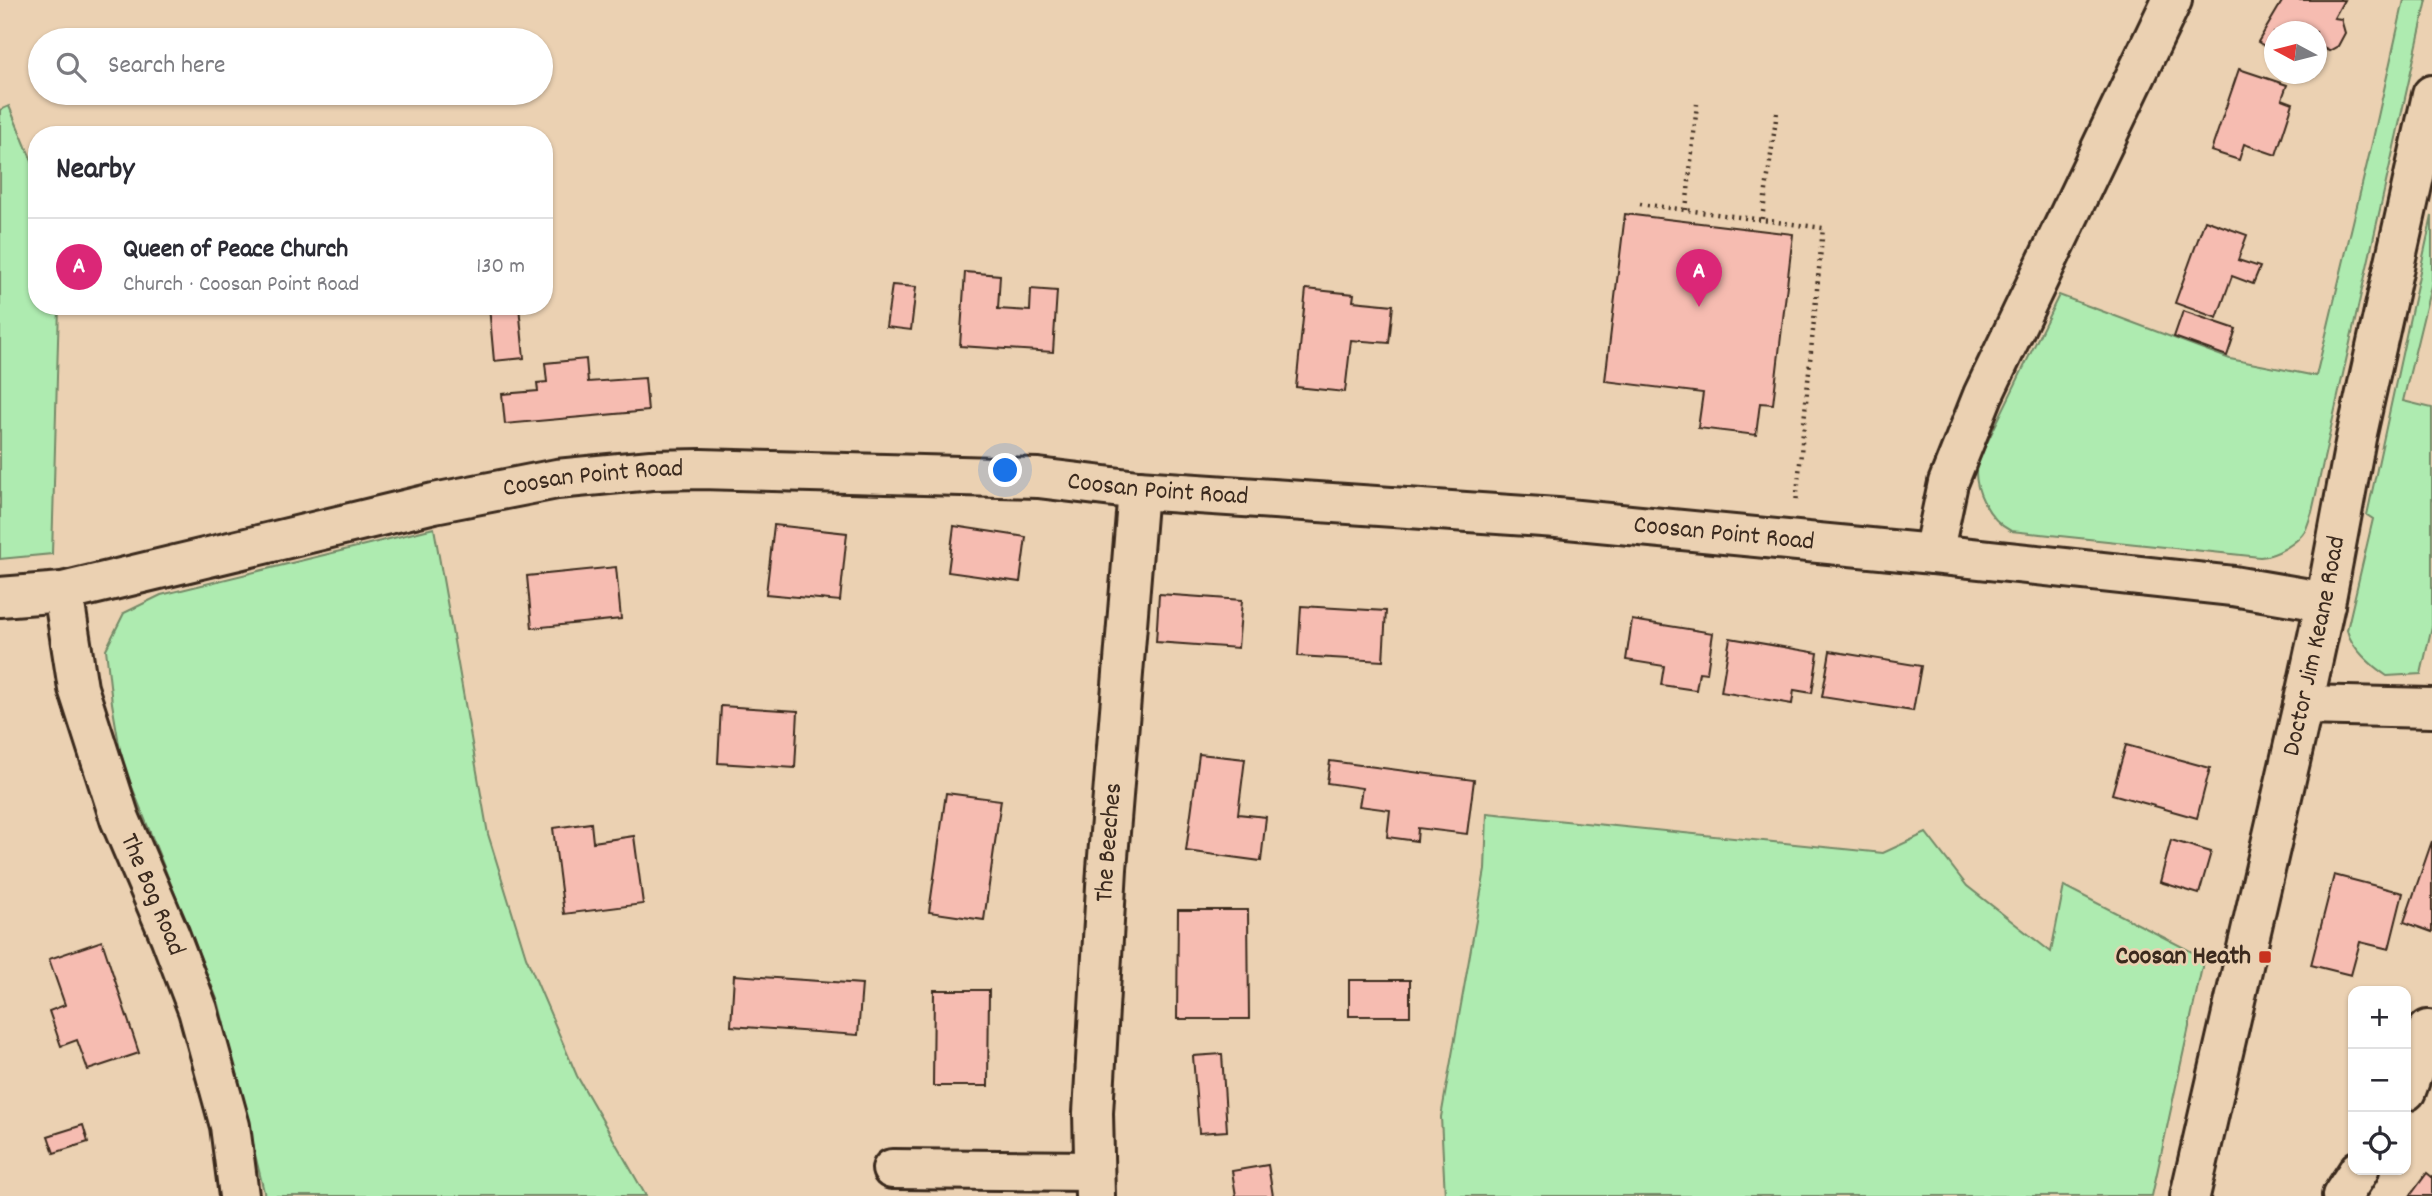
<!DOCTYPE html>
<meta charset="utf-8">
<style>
:root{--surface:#fff;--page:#f2f2f3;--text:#2b2b33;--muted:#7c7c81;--line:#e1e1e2;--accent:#db2777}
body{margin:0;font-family:Dekko,sans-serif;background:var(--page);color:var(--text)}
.controls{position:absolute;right:21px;bottom:21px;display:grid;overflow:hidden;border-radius:14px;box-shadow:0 2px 5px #0004}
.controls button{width:63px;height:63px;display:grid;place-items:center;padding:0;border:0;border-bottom:2px solid var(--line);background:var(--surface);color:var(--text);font:35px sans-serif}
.compass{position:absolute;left:2264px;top:21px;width:63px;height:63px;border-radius:50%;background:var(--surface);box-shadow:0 2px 5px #0004;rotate:277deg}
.you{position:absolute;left:1006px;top:471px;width:24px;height:24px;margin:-18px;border:5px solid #fff;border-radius:50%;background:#1a73e8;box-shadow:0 0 0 10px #1a73e833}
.badge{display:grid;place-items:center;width:46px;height:46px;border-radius:50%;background:var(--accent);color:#fff;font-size:23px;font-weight:700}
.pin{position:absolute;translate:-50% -58px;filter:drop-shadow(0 2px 4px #0008)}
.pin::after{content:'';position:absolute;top:37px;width:24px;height:21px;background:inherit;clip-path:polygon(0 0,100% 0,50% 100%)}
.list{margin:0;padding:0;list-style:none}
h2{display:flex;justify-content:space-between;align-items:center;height:91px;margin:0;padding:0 28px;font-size:30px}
h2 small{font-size:23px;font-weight:400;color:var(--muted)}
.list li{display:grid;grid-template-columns:46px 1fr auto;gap:21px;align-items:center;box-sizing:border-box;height:98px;padding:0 28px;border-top:2px solid var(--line)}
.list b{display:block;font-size:26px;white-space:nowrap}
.list p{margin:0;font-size:23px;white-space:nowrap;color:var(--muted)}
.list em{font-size:23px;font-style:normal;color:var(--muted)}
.icon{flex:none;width:38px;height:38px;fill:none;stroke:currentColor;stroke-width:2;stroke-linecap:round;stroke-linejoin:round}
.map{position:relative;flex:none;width:2432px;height:1196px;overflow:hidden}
.search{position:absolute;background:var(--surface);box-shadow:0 2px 5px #0004;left:28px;top:28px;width:525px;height:77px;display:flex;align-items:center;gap:18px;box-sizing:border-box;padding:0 24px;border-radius:38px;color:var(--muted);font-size:26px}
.panel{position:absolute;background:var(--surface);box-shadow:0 2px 5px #0004;left:28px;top:126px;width:525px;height:189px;border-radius:28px}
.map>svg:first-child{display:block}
.green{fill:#aeebb0;stroke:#748a67;stroke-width:2}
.building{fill:#f6bcb1;stroke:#3b2a1e;stroke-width:2}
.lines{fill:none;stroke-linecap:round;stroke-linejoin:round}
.minor-casing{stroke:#3b2a1e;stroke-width:44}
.path{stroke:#3b2a1e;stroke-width:4.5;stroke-dasharray:2 5;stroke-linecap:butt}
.minor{stroke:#ebd1b2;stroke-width:38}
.poi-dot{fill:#c8321e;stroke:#ebd1b2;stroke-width:2.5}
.labels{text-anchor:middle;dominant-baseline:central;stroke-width:5;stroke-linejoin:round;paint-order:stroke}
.street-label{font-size:26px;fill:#3b2a1e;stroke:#ebd1b2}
.poi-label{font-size:26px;font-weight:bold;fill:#3b2a1e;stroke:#ebd1b2;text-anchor:end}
</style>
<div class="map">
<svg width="2432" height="1196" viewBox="0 0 2432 1196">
<rect width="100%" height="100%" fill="#ebd1b2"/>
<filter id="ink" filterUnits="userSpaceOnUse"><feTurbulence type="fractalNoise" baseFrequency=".0143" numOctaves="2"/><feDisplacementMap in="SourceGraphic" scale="14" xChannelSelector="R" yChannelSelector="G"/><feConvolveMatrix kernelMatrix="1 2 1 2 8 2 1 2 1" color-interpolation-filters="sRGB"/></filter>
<g filter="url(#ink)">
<!-- green -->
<g class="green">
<path d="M2404,0H2427L2312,512C2310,518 2308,524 2306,529C2298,543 2276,556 2260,557L2011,531C1989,520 1972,488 1977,463L2059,295L2230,359L2316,376L2373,139Z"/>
<path d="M9,106L37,173V306H59L52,554L0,559V110Z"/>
<path d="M2432,216V282L2403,401L2432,408V626L2421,674L2387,676C2372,666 2351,648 2347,630L2373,519L2367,515Z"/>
<path d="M434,528L488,834L526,957L577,1076L646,1196H265L219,1004L122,762L112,703L106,649L124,613L161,595Z"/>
<path d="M1487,813L1883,853L1926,833L1967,886L2051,952L2064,886L2204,958L2152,1196H1445L1441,1117L1485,870Z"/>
</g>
<!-- building -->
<g class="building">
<path d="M2283,0H2344L2334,18L2341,19L2345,33L2338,46L2329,51L2321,47L2316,54V32H2274V52L2258,42Z"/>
<path d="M2239,69L2287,85L2282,99L2293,103L2276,155L2244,144L2239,160L2211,151Z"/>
<path d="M1625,214L1793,234L1773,404L1760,403L1756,435L1698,428L1703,393L1605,381Z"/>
<path d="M2205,220L2247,235L2238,260L2260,267L2253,284L2232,276L2217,318L2175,303Z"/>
<path d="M965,272L1000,275L998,309L1030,311L1031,289L1057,291L1053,352L960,346Z"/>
<path d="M892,285L916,287L911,330L886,327Z"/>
<path d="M1306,289L1354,294L1353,301L1393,305L1389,343L1351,340L1345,392L1296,387Z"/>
<path d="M489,306H519L524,358L494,361Z"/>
<path d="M2183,311L2236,329L2227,356L2174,337Z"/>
<path d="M586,359L588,382L645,378L648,411L505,424L502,394L538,391L537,383L547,382L545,363Z"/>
<path d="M774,525L847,533L840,601L766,594Z"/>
<path d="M954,526L1026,537L1020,582L948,572Z"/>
<path d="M616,567L621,619L532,628L527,576Z"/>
<path d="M1159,594L1242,600L1238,648L1156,642Z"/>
<path d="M1301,606L1386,611L1383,661L1298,656Z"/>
<path d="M1632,620L1713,633L1707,673L1699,672L1696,690L1661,685L1664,666L1626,660Z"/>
<path d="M1730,638L1818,653L1812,693L1794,690L1792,704L1721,692Z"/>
<path d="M1830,651L1921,666L1913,711L1822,697Z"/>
<path d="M721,706L798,711L795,768L718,763Z"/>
<path d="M2126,745L2210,768L2197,818L2112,794Z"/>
<path d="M1199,754L1245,759L1238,814L1266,817L1261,861L1186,851Z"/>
<path d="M1330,761L1474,780L1467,834L1418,828L1417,841L1387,837L1390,810L1359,806L1362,788L1327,783Z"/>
<path d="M946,793L1001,800L984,920L929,912Z"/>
<path d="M591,823L593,842L634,836L643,904L564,914L553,828Z"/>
<path d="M2171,840L2211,852L2199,894L2160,882Z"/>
<path d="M2432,841V932L2404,922Z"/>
<path d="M2334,875L2403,893L2389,949L2360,942L2351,975L2311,965Z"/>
<path d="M1178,910H1248L1249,1019H1177Z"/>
<path d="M102,941L139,1053L88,1070L77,1040L61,1046L49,1011L65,1005L49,959Z"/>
<path d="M734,975L862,984L858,1035L731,1026Z"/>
<rect x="1349" y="980" width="61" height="36"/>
<path d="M934,990H989L988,1086H933Z"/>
<path d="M1222,1054L1227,1131L1199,1133L1193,1056Z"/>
<path d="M83,1125L88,1142L54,1153L48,1136Z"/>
<path d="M1268,1165L1273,1196H1236L1232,1171Z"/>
<path d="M2427,1173L2432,1177V1196H2410Z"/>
</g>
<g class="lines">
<defs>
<g id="minor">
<path d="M1933,554L1948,483L1983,395L2172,0"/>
<path id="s1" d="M63,592L78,688L120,819L170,936L198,1010L230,1126L239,1196"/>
<path id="s2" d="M0,597L63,592L434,503L557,479L651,470L701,469L1038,478L1138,490L1557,518L1933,554L2233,586L2304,598L2325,604"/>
<path d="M2303,705L2432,708"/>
<path d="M2406,1091L2428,1030"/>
<path d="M892,1169L1094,1171"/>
<path id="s3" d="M1095,1196L1093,1113L1107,869L1138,490"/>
<path id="s4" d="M2190,1196L2303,705L2325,604L2356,438L2432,95"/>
<path d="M2342,1196L2359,1170"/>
</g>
</defs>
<!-- minor casing -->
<use href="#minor" class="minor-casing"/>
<!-- path -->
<g class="path">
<path d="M1640,204L1823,228L1796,504"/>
<path d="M1686,210L1697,104"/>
<path d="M1762,219L1777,112"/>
</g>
<!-- minor -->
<use href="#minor" class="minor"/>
</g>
</g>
<!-- markers -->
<rect class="poi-dot" x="2258" y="950" width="14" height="14" rx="3.5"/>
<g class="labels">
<!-- street labels -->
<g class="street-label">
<text stroke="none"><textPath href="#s2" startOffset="606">Coosan Point Road</textPath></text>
<text stroke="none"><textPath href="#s2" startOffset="1172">Coosan Point Road</textPath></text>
<text stroke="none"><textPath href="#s2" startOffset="1740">Coosan Point Road</textPath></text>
<text stroke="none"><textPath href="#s4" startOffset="564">Doctor Jim Keane Road</textPath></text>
<text stroke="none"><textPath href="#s3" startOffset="354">The Beeches</textPath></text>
<text stroke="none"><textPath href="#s1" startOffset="317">The Bog Road</textPath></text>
</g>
<!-- poi labels -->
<g class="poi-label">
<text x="2251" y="957">Coosan Heath</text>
</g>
</g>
</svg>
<div class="controls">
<button>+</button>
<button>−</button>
<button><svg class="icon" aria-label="locate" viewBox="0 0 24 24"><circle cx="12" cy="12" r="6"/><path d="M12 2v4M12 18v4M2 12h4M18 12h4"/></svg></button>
</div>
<svg class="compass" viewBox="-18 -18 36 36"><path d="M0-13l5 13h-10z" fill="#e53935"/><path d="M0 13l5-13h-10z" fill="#7c7c81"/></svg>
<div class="you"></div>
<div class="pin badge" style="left:1699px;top:307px">A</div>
<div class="search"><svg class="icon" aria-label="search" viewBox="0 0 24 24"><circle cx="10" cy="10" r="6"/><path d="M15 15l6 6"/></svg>Search here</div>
<section class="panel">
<h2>Nearby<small></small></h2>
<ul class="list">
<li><span class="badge">A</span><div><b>Queen of Peace Church</b><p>Church · Coosan Point Road</p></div><em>130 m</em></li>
</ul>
</section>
</div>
